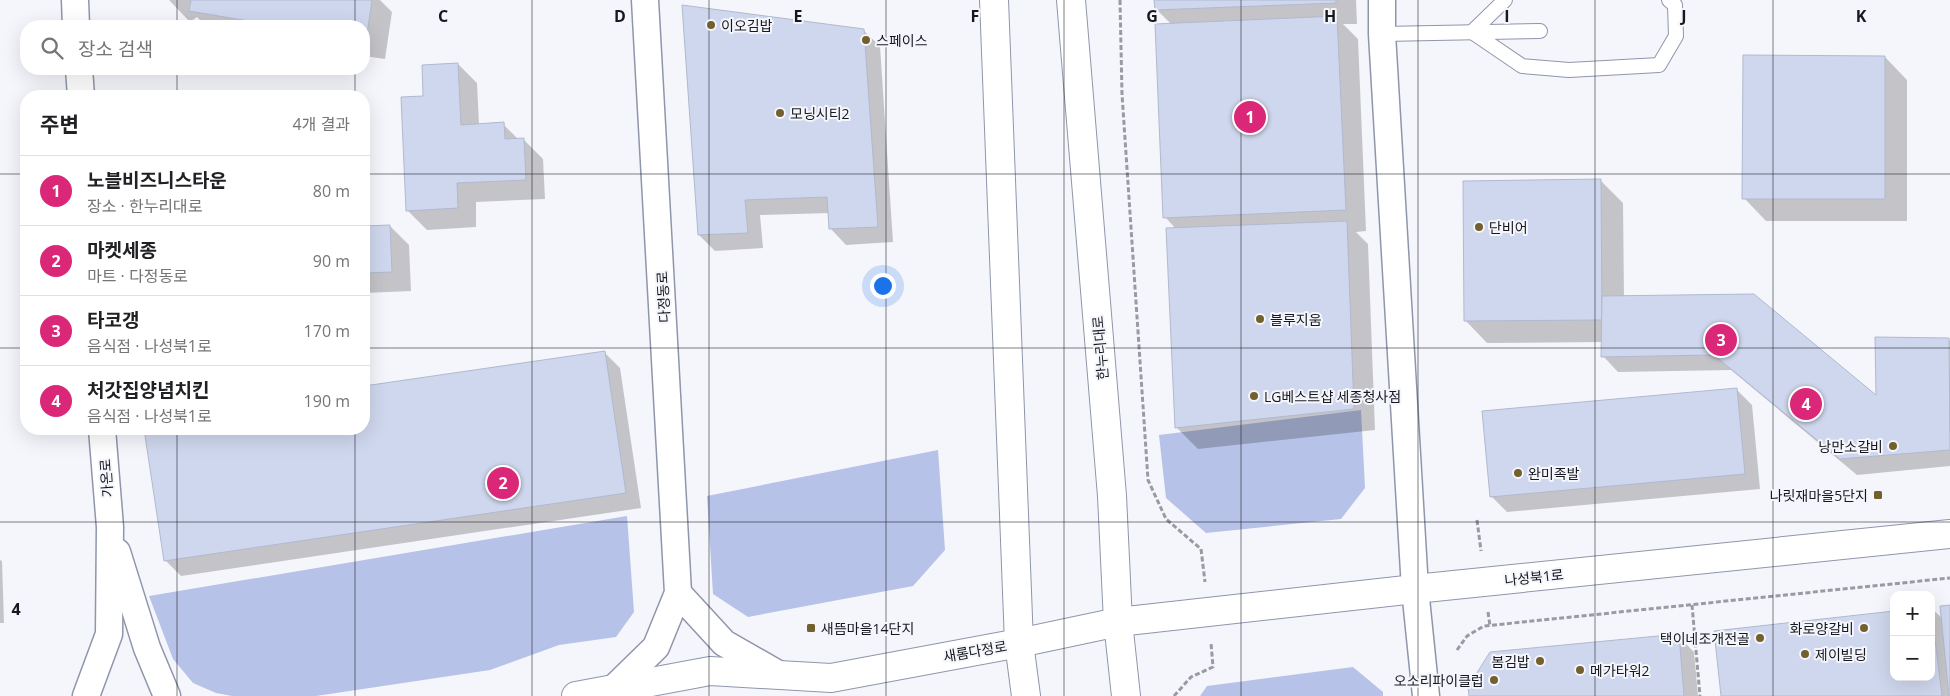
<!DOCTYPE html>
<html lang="ko">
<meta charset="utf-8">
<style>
:root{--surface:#fff;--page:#f6f6f6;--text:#202124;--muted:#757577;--line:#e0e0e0;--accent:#db2777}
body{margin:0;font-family:"Open Sans","Noto Sans KR",sans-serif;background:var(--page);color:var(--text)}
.controls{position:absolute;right:15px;bottom:15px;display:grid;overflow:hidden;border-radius:10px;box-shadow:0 5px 20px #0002}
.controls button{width:45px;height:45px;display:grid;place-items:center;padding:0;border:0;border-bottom:1px solid var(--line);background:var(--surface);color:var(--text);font:25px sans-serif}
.you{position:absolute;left:882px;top:285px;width:18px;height:18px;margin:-12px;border:4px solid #fff;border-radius:50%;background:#1a73e8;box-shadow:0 0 0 8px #1a73e833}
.badge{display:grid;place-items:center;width:32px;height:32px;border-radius:50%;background:var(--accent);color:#fff;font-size:16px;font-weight:700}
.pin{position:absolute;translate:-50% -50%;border:2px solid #fff;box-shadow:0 1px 5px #0006}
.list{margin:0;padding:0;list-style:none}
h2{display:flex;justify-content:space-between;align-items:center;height:65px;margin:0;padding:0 20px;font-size:21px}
h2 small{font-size:16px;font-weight:400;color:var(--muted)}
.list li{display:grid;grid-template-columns:32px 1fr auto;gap:15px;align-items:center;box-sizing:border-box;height:70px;padding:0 20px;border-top:1px solid var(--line)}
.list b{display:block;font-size:19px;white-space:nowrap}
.list p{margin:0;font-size:16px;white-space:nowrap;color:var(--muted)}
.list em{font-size:16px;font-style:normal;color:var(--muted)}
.icon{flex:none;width:28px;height:28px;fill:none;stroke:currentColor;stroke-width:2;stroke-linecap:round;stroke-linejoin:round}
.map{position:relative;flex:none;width:1950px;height:696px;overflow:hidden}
.search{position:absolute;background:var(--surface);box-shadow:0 5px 20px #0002;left:20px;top:20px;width:350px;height:55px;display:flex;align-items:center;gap:12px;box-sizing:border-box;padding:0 18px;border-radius:20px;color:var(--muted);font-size:19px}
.panel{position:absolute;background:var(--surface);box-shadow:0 5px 20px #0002;left:20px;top:90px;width:350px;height:345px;border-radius:20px}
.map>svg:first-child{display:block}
.green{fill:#b6c2e7}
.shadow{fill:#0003}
.building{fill:#cfd7ee;stroke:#b1b9cf}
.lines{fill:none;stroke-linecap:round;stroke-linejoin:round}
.lane-casing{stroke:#8f96ab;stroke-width:16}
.street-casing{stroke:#8f96ab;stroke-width:29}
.secondary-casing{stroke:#8f96ab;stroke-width:30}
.path{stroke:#9a9ba2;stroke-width:3;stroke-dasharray:5 2.5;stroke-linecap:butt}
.lane{stroke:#fff;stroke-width:14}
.street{stroke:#fff;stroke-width:26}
.secondary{stroke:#fff;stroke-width:28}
.grid{fill:none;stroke:#161820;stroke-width:1;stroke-opacity:0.55}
.poi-dot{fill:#72602e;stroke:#f5f6fb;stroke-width:2}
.labels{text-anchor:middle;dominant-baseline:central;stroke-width:4;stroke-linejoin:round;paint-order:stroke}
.poi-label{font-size:14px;fill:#161820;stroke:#f5f6fb;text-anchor:start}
.street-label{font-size:14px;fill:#161820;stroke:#f5f6fb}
.grid-label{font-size:16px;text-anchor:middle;font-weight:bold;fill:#161820;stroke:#f5f6fb;stroke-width:4;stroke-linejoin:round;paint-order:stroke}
</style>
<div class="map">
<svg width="1950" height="696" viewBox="0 0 1950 696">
<rect width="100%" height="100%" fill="#f5f6fb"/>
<!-- green -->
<g class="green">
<path d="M1361,410L1365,488L1341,519L1206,533L1166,498L1159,435Z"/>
<path d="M938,450L945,550L913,586L748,617L713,594L707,496Z"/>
<path d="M627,516L634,612L616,637L559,645L490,670L316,696H232L216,693L193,683L173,659L149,596Z"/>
<path d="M1353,667L1383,692V696H1200L1207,686Z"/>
</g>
<!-- shadow -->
<g class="shadow">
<path d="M169,0H380L392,12L385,59L364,56V26H206L197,17L190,22Z"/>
<path d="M1156,0H1356L1357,24H1343L1358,39L1366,231L1356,232L1368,244L1375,430L1198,449L1176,427V229L1165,217L1172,25L1156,9Z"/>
<path d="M864,31L880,46L893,242L846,245L831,229L830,213L760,215L763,248L715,251L699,235Z"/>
<path d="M1885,57L1907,80V221H1766L1744,198Z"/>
<path d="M458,64L477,83L479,125L503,124L519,140L523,139L543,159L545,199L476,202V227L427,230L407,210L425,97Z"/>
<path d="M1601,181L1623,203L1624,297L1877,398L1948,339L1950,341V466L1857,475L1731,370L1618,372L1603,356V342L1487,343L1465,320Z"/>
<path d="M390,226L409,245L411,291L364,293V227Z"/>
<path d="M604,352L620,368L641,508L181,576L165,560L146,429H364V388Z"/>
<path d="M1736,389L1752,405L1760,489L1507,512L1491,496Z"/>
<path d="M0,560L2,561L4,623H0Z"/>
<path d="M1950,606V696H1722L1894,677H1931V608L1942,618Z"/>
<path d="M1678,636L1694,652L1698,696H1470Z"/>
</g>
<!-- building -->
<g class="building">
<path d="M191,0H372L366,41L364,40V26H278L189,11Z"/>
<path d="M1154,0H1336V3L1155,10Z"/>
<path d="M682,5L864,29L878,227L829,229L827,197L745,200L748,233L698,235Z"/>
<path d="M1337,16L1346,210L1163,218L1155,24Z"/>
<path d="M1743,55L1885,56V199H1742Z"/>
<path d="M458,63L461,125L504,122L505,139L524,138L526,180L457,183L458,208L406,211L401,97L423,96L422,65Z"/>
<path d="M1601,179L1602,320L1464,321L1463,181Z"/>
<path d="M1347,221L1354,409L1175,428L1166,228Z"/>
<path d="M390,225L392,272L364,273V226Z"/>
<path d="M1754,294L1876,395L1875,337L1949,338L1950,450L1840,459L1714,355L1601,357L1602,296Z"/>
<path d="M605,351L626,493L164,561L144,429H364V386Z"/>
<path d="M1737,388L1745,474L1490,497L1482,411Z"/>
<path d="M1950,605V696H1949L1940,606Z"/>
<path d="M1931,607L1942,696H1721L1714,631L1894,611V677H1931Z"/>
<path d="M1679,634L1684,696H1469L1468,687L1490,652Z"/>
</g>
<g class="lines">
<defs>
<g id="lane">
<path d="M1505,0L1472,32L1522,66L1569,70L1659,65L1676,36L1675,5L1669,0"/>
<path d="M1382,34L1540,31"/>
</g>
<g id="street">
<path d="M75,0L76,26"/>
<path d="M1382,0V34L1415,589L1426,696"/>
<path d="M79,69L81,96"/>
<path d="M117,552L147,648L167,696"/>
<path d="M678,593L724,643L780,675"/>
<path d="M613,689L656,647L678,593L645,0"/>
<path d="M86,696L109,634L110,527L102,429"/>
</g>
<g id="secondary">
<path d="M994,0L1019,643L1026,696"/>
<path d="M1071,0L1112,496L1118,622L1126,696"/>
<path d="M576,696L710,671L831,678L1019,643L1118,622L1415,589L1950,534"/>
</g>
</defs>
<!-- lane casing -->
<use href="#lane" class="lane-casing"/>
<!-- street casing -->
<use href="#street" class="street-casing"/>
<!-- secondary casing -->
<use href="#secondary" class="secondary-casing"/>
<!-- path -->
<g class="path">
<path d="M1120,0L1122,94L1148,480L1166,519L1201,549L1205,582"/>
<path d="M1477,520L1481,551"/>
<path d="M1692,605L1700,696"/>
<path d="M1488,612L1490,626"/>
<path d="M1457,650L1467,636L1484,626L1950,578"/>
<path d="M1174,696L1191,677L1213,667L1211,643"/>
</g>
<!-- lane -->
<use href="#lane" class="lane"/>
<!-- street -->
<use href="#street" class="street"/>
<!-- secondary -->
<use href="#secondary" class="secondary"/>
</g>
<!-- grid -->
<path class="grid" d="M177,0V26M355,0V26M532,0V696M709,0V696M886,0V696M1064,0V696M1241,0V696M1418,0V696M1595,0V696M1773,0V696M177,69V96M355,69V96M0,174H26M364,174H1950M0,348H26M364,348H1950M177,429V696M355,429V696M0,522H1950"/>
<!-- markers -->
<g class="poi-dot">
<circle cx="711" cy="25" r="5"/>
<circle cx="866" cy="40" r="5"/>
<circle cx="780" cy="113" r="5"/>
<circle cx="1479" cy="227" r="5"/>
<circle cx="1260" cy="319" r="5"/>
<circle cx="1254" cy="396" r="5"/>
<circle cx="1893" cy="446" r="5"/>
<circle cx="1518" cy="473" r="5"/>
<rect x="1873" y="490" width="10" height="10" rx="2.5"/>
<rect x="806" y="623" width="10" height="10" rx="2.5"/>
<circle cx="1864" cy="628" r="5"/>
<circle cx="1760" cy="638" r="5"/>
<circle cx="1805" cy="654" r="5"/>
<circle cx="1540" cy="661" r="5"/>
<circle cx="1580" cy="670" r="5"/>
<circle cx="1494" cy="680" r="5"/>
</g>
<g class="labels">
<!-- poi labels -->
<g class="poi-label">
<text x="721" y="25">이오김밥</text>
<text x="876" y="40">스페이스</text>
<text x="790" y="113">모닝시티2</text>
<text x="1489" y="227">단비어</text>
<text x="1270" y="319">블루지움</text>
<text x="1264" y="396">LG베스트샵 세종청사점</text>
<text x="1883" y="446" text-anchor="end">낭만소갈비</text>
<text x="1528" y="473">완미족발</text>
<text x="1868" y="495" text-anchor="end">나릿재마을5단지</text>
<text x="821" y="628">새뜸마을14단지</text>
<text x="1854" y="628" text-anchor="end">화로양갈비</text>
<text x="1750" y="638" text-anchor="end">택이네조개전골</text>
<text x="1815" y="654">제이빌딩</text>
<text x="1530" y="661" text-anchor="end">봄김밥</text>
<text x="1590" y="670">메가타워2</text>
<text x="1484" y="680" text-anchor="end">오소리파이클럽</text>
</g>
<!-- street labels -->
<g class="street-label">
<text transform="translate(663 297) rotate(-93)">다정동로</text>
<text transform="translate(1100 348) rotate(-95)">한누리대로</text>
<text transform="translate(106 478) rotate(-94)">가온로</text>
<text transform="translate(1534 577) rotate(-6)">나성북1로</text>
<text transform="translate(975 651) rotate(-10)">새롬다정로</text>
</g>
</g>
<g class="grid-label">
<text x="443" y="22">C</text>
<text x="620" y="22">D</text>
<text x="798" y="22">E</text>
<text x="975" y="22">F</text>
<text x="1152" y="22">G</text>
<text x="1330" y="22">H</text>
<text x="1507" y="22">I</text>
<text x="1684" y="22">J</text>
<text x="1861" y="22">K</text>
<text x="16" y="615">4</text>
</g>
</svg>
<div class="controls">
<button>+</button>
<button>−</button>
</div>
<div class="you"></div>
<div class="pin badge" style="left:1250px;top:117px">1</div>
<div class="pin badge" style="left:503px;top:483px">2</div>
<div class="pin badge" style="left:1721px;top:340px">3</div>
<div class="pin badge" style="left:1806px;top:404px">4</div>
<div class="search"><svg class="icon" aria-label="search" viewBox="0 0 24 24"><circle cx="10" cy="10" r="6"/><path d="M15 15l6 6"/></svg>장소 검색</div>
<section class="panel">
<h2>주변<small>4개 결과</small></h2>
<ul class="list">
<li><span class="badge">1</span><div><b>노블비즈니스타운</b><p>장소 · 한누리대로</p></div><em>80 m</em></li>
<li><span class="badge">2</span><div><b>마켓세종</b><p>마트 · 다정동로</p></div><em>90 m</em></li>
<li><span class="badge">3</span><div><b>타코갱</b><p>음식점 · 나성북1로</p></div><em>170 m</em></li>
<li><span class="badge">4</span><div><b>처갓집양념치킨</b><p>음식점 · 나성북1로</p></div><em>190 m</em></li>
</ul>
</section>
</div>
